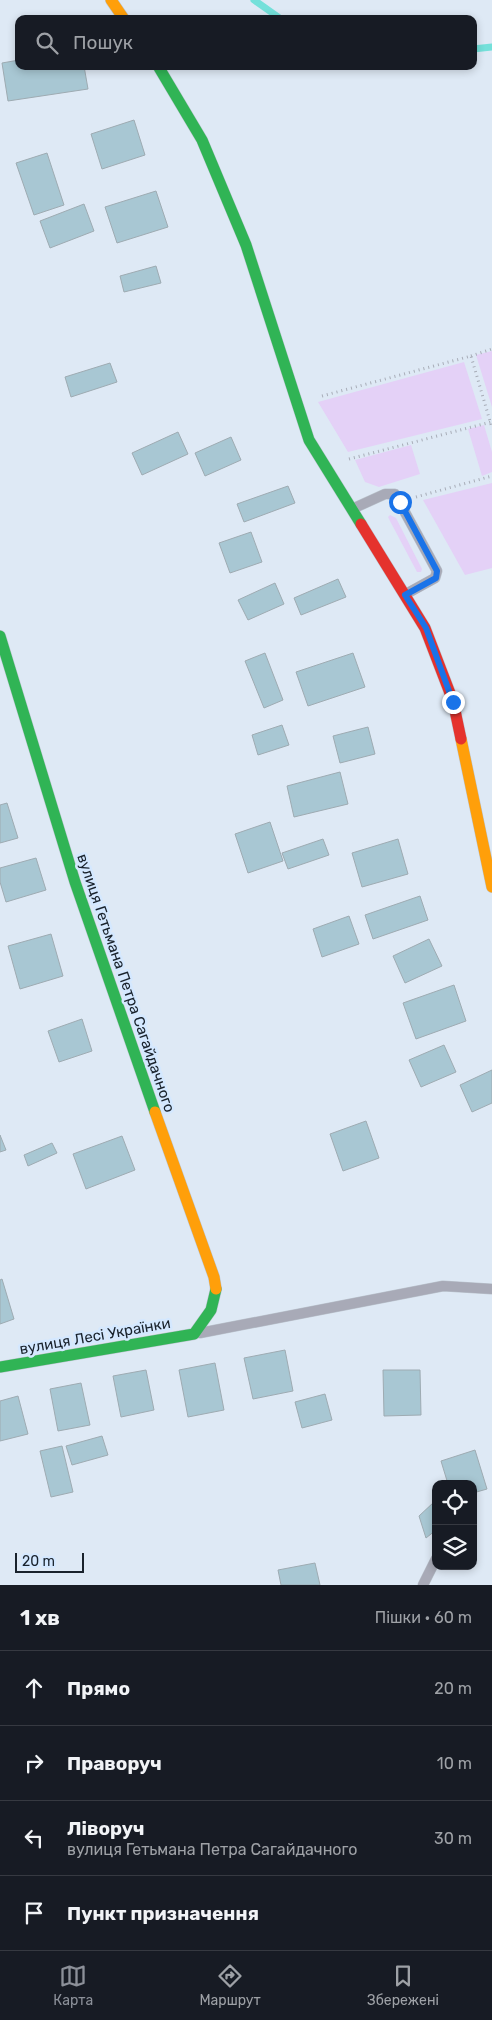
<!DOCTYPE html>
<html lang="uk">
<meta charset="utf-8">
<style>
:root{--surface:#171b24;--page:#242831;--text:#f1f3f6;--muted:#9ea1a6;--line:#363941;--accent:#8c9099}
body{margin:0;font-family:Rubik,sans-serif;background:var(--page);color:var(--text)}
.controls{position:absolute;right:15px;bottom:15px;display:grid;overflow:hidden;border-radius:10px;box-shadow:0 2px 8px #0003}
.controls button{width:45px;height:45px;display:grid;place-items:center;padding:0;border:0;border-bottom:1px solid var(--line);background:var(--surface);color:var(--text);font:25px sans-serif}
.scale{position:absolute;left:15px;bottom:12px;width:69px;box-sizing:border-box;padding-left:5px;border:2px solid #19222c;border-top:0;font-size:14px;line-height:18px;white-space:nowrap;color:#19222c;-webkit-text-stroke:4px #d4e8ff;paint-order:stroke}
.stop{position:absolute;width:15px;height:15px;margin:-11px;border:4px solid #1a73e8;border-radius:50%;background:#fff}
.stop.end{background:#1a73e8;border-color:#fff;box-shadow:0 1px 5px #0008}
.list{margin:0;padding:0;list-style:none}
h2{display:flex;justify-content:space-between;align-items:center;height:65px;margin:0;padding:0 20px;font-size:21px}
h2 small{font-size:16px;font-weight:400;color:var(--muted)}
.list li{display:grid;grid-template-columns:32px 1fr auto;gap:15px;align-items:center;box-sizing:border-box;height:75px;padding:0 20px;border-top:1px solid var(--line)}
.list b{display:block;font-size:19px;white-space:nowrap}
.list p{margin:0;font-size:16px;white-space:nowrap;color:var(--muted)}
.list em{font-size:16px;font-style:normal;color:var(--muted)}
.icon{flex:none;width:28px;height:28px;fill:none;stroke:currentColor;stroke-width:2;stroke-linecap:round;stroke-linejoin:round}
.map{position:relative;flex:none;width:492px;height:1585px;overflow:hidden}
.search{position:absolute;background:var(--surface);box-shadow:0 2px 8px #0003;left:15px;right:15px;top:15px;height:55px;display:flex;align-items:center;gap:12px;box-sizing:border-box;padding:0 18px;border-radius:10px;color:var(--muted);font-size:19px}
.sheet{height:365px;background:var(--surface)}
nav{display:flex;justify-content:space-around;align-items:center;box-sizing:border-box;height:70px;border-top:1px solid var(--line);background:var(--surface);font-size:14px;color:var(--muted)}
nav a{display:grid;justify-items:center;gap:2px}
nav .on{color:var(--accent)}
.map>svg:first-child{display:block}
.green{fill:#e4d1f7}
.lines{fill:none;stroke-linecap:round;stroke-linejoin:round}
.stream{stroke:#74e0da;stroke-width:7}
.building{fill:#a8c7d3;stroke:#9eabb2}
.lane-casing{stroke:#bcc5cf;stroke-width:11}
.fast-casing{stroke:#bcc5cf;stroke-width:12}
.slow-casing{stroke:#bcc5cf;stroke-width:12}
.jam-casing{stroke:#bcc5cf;stroke-width:12}
.path{stroke:#a8adb8;stroke-width:3;stroke-dasharray:1 4;stroke-linecap:butt}
.lane{stroke:#a8aab7;stroke-width:10}
.fast{stroke:#30b455;stroke-width:11}
.slow{stroke:#ff9f0a;stroke-width:11}
.jam{stroke:#e5322d;stroke-width:11}
.route{stroke:#1a73e8;stroke-width:6}
.labels{text-anchor:middle;dominant-baseline:central;stroke-width:5;stroke-linejoin:round;paint-order:stroke}
.street-label{font-size:15px;fill:#19222c;stroke:#d4e8ff}
</style>
<div class="map">
<svg width="492" height="1585" viewBox="0 0 492 1585">
<rect width="100%" height="100%" fill="#dee9f5"/>
<!-- green -->
<g class="green">
<path d="M492,351V407L476,355Z"/>
<path d="M464,362L482,419L348,452L318,402Z"/>
<path d="M484,425L492,452V472L482,476L468,429Z"/>
<path d="M411,445L420,474L379,487L365,482L355,460Z"/>
<path d="M492,483V568L465,575L423,500Z"/>
<path d="M390,515L396,518L422,569L421,572H417L390,521L388,517Z"/>
</g>
<g class="lines">
<!-- stream -->
<g class="stream">
<path d="M254,0L281,19"/>
<path d="M473,49L492,47"/>
</g>
</g>
<!-- building -->
<g class="building">
<path d="M19,60V66H84L88,89L8,101L2,63Z"/>
<path d="M134,120L145,155L102,169L91,134Z"/>
<path d="M47,153L64,205L34,215L16,163Z"/>
<path d="M156,191L168,227L117,243L105,207Z"/>
<path d="M84,204L94,231L50,248L40,221Z"/>
<path d="M156,266L161,283L124,292L120,276Z"/>
<path d="M110,363L117,382L71,397L65,377Z"/>
<path d="M178,432L188,454L142,475L132,453Z"/>
<path d="M231,437L241,460L205,476L195,453Z"/>
<path d="M288,486L295,503L244,522L237,504Z"/>
<path d="M251,532L262,562L230,573L219,543Z"/>
<path d="M338,579L346,597L301,615L294,598Z"/>
<path d="M275,583L284,604L248,620L238,600Z"/>
<path d="M265,653L283,700L264,708L245,661Z"/>
<path d="M353,653L365,687L308,706L296,672Z"/>
<path d="M282,725L289,745L258,755L252,735Z"/>
<path d="M368,727L375,754L340,763L333,736Z"/>
<path d="M340,772L348,804L294,817L287,786Z"/>
<path d="M7,803L18,838L0,843V805Z"/>
<path d="M270,822L283,861L248,873L235,834Z"/>
<path d="M323,839L329,855L288,869L282,853Z"/>
<path d="M398,839L408,874L362,887L352,853Z"/>
<path d="M36,858L46,890L6,902L0,882V868Z"/>
<path d="M420,896L428,920L373,939L365,915Z"/>
<path d="M349,916L359,944L322,957L313,929Z"/>
<path d="M51,934L63,976L20,989L8,946Z"/>
<path d="M429,939L442,966L405,983L393,956Z"/>
<path d="M454,985L466,1021L416,1039L403,1003Z"/>
<path d="M82,1019L92,1051L59,1062L48,1031Z"/>
<path d="M444,1045L456,1072L421,1087L409,1060Z"/>
<path d="M492,1070V1103L472,1112L460,1085Z"/>
<path d="M366,1121L379,1158L343,1171L330,1134Z"/>
<path d="M0,1135L6,1150L0,1152Z"/>
<path d="M122,1136L135,1170L86,1189L73,1154Z"/>
<path d="M52,1143L57,1153L28,1166L24,1155Z"/>
<path d="M2,1279L14,1319L0,1324V1280Z"/>
<path d="M285,1350L293,1391L253,1399L244,1358Z"/>
<path d="M215,1363L224,1410L188,1417L179,1370Z"/>
<path d="M146,1370L154,1410L121,1417L113,1376Z"/>
<path d="M383,1370H420L421,1415L384,1416Z"/>
<path d="M81,1383L90,1425L58,1431L50,1389Z"/>
<path d="M325,1394L332,1420L302,1428L295,1402Z"/>
<path d="M18,1396L28,1434L0,1441V1401Z"/>
<path d="M102,1436L108,1455L72,1465L66,1446Z"/>
<path d="M62,1446L73,1492L51,1497L40,1451Z"/>
<path d="M475,1450L487,1489L473,1493V1484H448L441,1461Z"/>
<path d="M434,1502L436,1530L426,1538L419,1516Z"/>
<path d="M315,1563L320,1585H281L278,1570Z"/>
</g>
<g class="lines">
<defs>
<g id="lane">
<path d="M352,509L385,494H395L437,571L435,578L406,594"/>
<path d="M200,1333L443,1286L492,1289"/>
<path d="M423,1585L436,1559"/>
</g>
<g id="fast">
<path d="M158,66L202,140L246,245L309,440L361,524"/>
<path d="M0,636L75,882L155,1112"/>
<path d="M0,1367L194,1334L211,1310L216,1289"/>
</g>
<g id="slow">
<path d="M111,0L124,19"/>
<path d="M461,739L492,887"/>
<path d="M155,1112L214,1277L216,1289"/>
</g>
<path id="jam" d="M361,524L425,628L453,701L461,739"/>
</defs>
<!-- lane casing -->
<use href="#lane" class="lane-casing"/>
<!-- fast casing -->
<use href="#fast" class="fast-casing"/>
<!-- slow casing -->
<use href="#slow" class="slow-casing"/>
<!-- jam casing -->
<use href="#jam" class="jam-casing"/>
<!-- path -->
<g class="path">
<path d="M471,356L492,349"/>
<path d="M322,396L471,356L492,428"/>
<path d="M349,459L491,422"/>
<path d="M416,497L492,476"/>
</g>
<!-- lane -->
<use href="#lane" class="lane"/>
<!-- fast -->
<use href="#fast" class="fast"/>
<!-- slow -->
<use href="#slow" class="slow"/>
<!-- jam -->
<use href="#jam" class="jam"/>
</g>
<g class="lines">
<!-- route -->
<path class="route" d="M400,502L437,571L436,578L405,595L426,628L453,702"/>
</g>
<g class="labels">
<!-- street labels -->
<g class="street-label">
<text transform="translate(126 983) rotate(71)">вулиця Гетьмана Петра Сагайдачного</text>
<text transform="translate(95 1336) rotate(-10)">вулиця Лесі Українки</text>
</g>
</g>
</svg>
<div class="controls">
<button><svg class="icon" aria-label="locate" viewBox="0 0 24 24"><circle cx="12" cy="12" r="6"/><path d="M12 2v4M12 18v4M2 12h4M18 12h4"/></svg></button>
<button><svg class="icon" aria-label="layers" viewBox="0 0 24 24"><path d="M12 4l9 5-9 5-9-5zM3 14l9 5 9-5"/></svg></button>
</div>
<div class="scale">20 m</div>
<div class="stop" style="left:400px;top:502px"></div>
<div class="stop end" style="left:453px;top:702px"></div>
<div class="search"><svg class="icon" aria-label="search" viewBox="0 0 24 24"><circle cx="10" cy="10" r="6"/><path d="M15 15l6 6"/></svg>Пошук</div>
</div>
<section class="sheet">
<h2>1 хв<small>Пішки · 60 m</small></h2>
<ul class="list">
<li><svg class="icon" aria-label="ahead" viewBox="0 0 24 24"><path d="M12 20V5M6 11l6-6 6 6"/></svg><div><b>Прямо</b></div><em>20 m</em></li>
<li><svg class="icon" aria-label="right" viewBox="0 0 24 24"><path d="M7 20v-9h11M14 6l5 5-5 5"/></svg><div><b>Праворуч</b></div><em>10 m</em></li>
<li><svg class="icon" aria-label="left" viewBox="0 0 24 24"><path d="M17 20v-9H6M10 6l-5 5 5 5"/></svg><div><b>Ліворуч</b><p>вулиця Гетьмана Петра Сагайдачного</p></div><em>30 m</em></li>
<li><svg class="icon" aria-label="arrive" viewBox="0 0 24 24"><path d="M6 21V4h12l-3 4 3 4H6"/></svg><div><b>Пункт призначення</b></div></li>
</ul>
</section>
<nav>
<a class="on"><svg class="icon" aria-label="map" viewBox="0 0 24 24"><path d="M3 6l6-2 6 2 6-2v14l-6 2-6-2-6 2zM9 4v14M15 6v14"/></svg>Карта</a>
<a><svg class="icon" aria-label="directions" viewBox="0 0 24 24"><path d="M12 3l9 9-9 9-9-9zM9 14v-3h6M13 9l2 2-2 2"/></svg>Маршрут</a>
<a><svg class="icon" aria-label="saved" viewBox="0 0 24 24"><path d="M7 4h10v16l-5-4-5 4z"/></svg>Збережені</a>
</nav>
